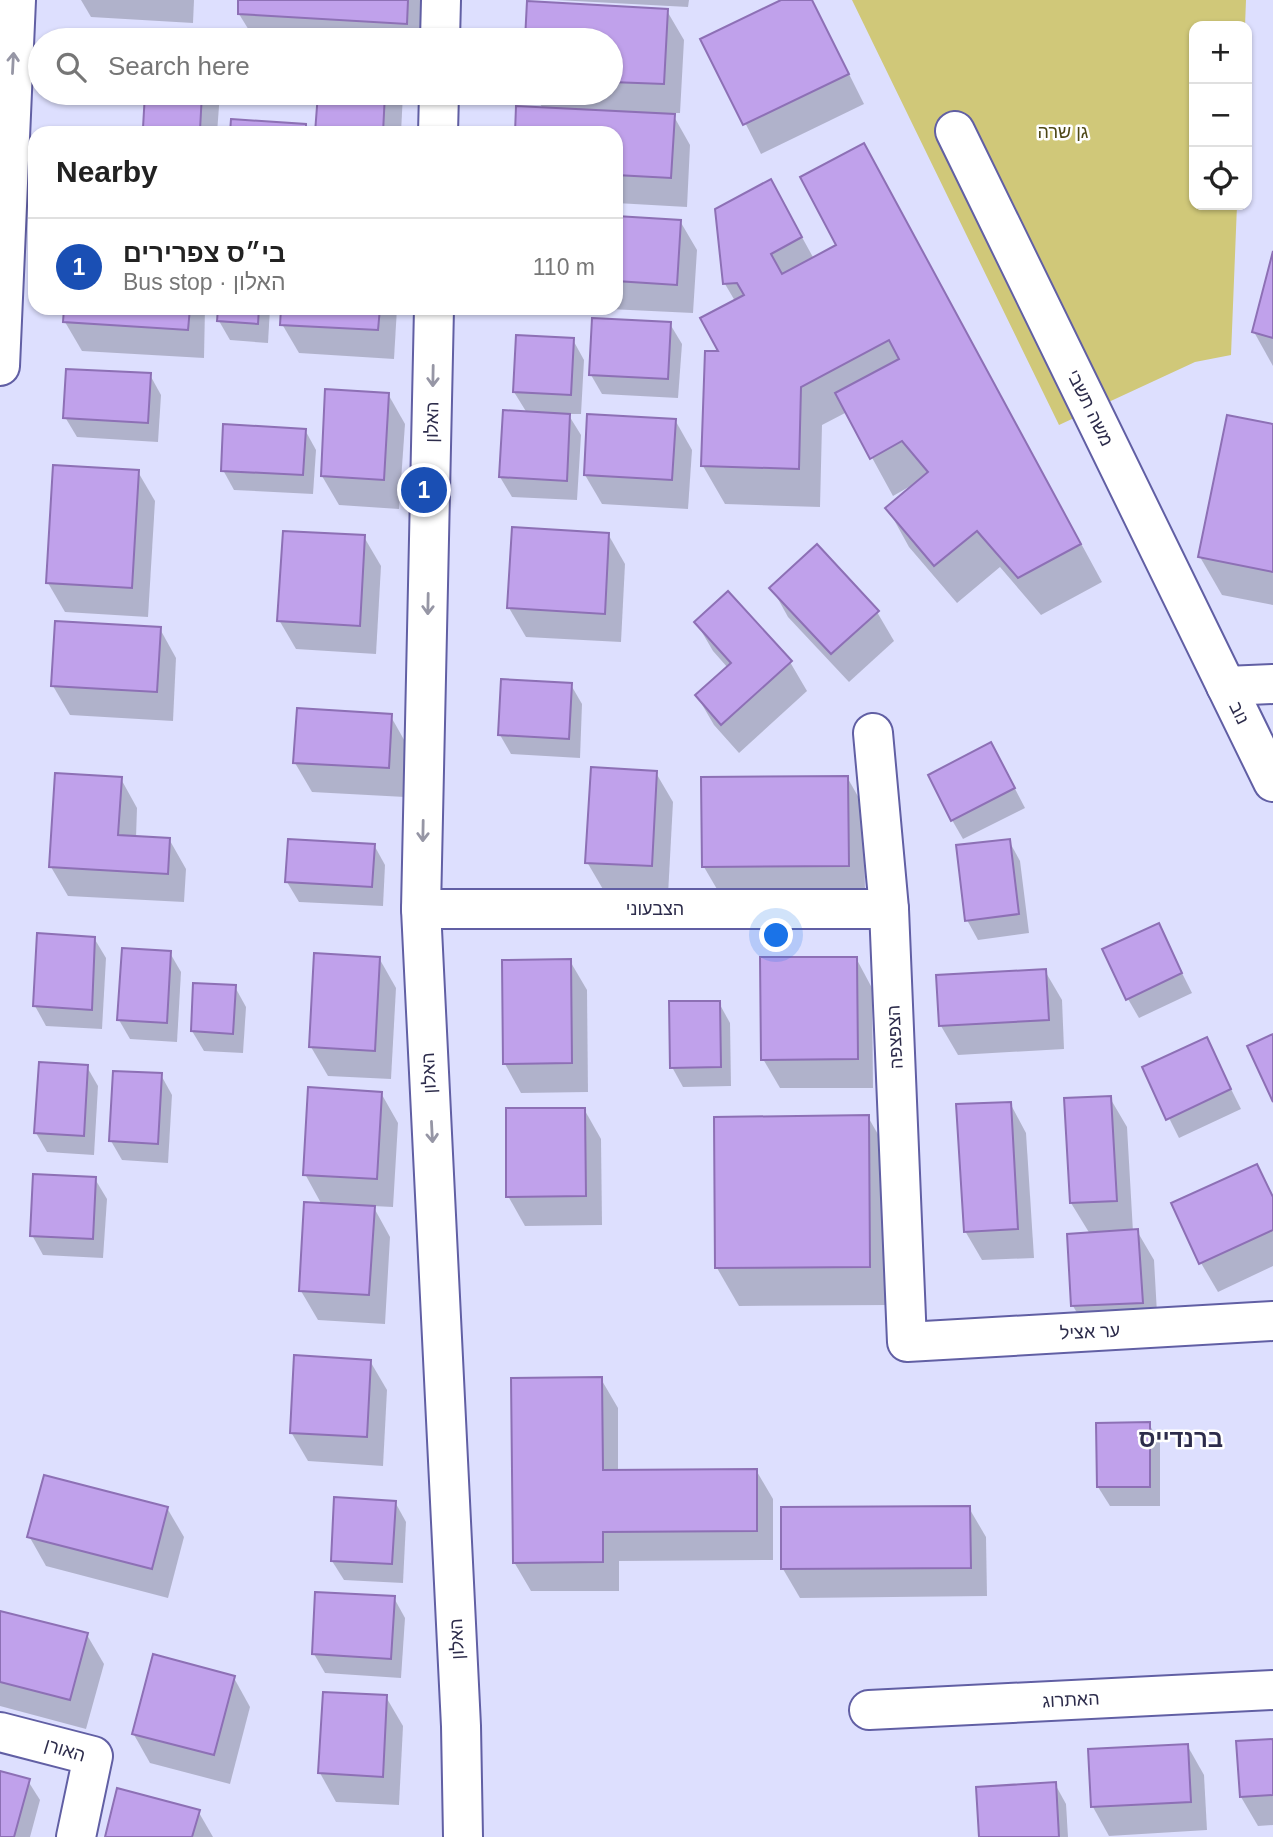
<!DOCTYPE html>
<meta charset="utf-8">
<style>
:root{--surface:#fff;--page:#f6f6f6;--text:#222;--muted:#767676;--line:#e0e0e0;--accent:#0b8043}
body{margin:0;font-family:Helvetica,Heebo,sans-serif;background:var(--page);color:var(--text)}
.controls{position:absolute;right:21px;top:21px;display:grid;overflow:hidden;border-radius:14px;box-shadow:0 2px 5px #0004}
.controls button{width:63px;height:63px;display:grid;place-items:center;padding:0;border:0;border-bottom:2px solid var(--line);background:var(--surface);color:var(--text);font:35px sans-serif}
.you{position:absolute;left:777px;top:936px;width:24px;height:24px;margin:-18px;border:5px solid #fff;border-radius:50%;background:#1a73e8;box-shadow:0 0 0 10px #1a73e833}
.badge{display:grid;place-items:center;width:46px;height:46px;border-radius:50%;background:var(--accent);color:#fff;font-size:23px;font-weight:700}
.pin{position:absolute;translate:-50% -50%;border:4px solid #fff;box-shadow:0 2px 7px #0006}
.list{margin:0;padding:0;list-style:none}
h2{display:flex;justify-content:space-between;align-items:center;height:91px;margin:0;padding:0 28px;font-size:30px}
h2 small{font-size:23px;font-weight:400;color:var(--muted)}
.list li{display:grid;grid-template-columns:46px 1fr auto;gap:21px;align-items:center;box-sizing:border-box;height:98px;padding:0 28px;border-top:2px solid var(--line)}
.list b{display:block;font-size:26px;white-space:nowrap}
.list p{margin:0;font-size:23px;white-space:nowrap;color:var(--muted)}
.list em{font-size:23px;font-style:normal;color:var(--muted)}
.icon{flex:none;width:38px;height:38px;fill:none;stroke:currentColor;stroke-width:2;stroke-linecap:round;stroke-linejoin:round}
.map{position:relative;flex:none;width:1273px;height:1837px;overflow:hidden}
.search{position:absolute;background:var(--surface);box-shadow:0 2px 5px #0004;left:28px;top:28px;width:595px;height:77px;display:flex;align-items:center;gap:18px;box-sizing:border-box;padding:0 24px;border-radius:38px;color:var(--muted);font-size:26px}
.panel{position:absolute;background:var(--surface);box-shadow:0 2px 5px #0004;left:28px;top:126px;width:595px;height:189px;border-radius:21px}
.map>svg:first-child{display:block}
.green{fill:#d0c879}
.shadow{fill:#0003}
.building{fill:#c0a1eb;stroke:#8d70b5;stroke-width:2}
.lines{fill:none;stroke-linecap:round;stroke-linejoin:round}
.street-casing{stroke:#615fa4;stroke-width:42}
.street{stroke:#fff;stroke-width:38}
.oneway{stroke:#9696a5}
.labels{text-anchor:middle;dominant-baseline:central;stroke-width:5;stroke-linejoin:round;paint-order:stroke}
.park-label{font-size:18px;fill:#4d4715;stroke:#fff}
.street-label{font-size:18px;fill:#2d2c4b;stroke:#fff}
.district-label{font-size:24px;font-weight:bold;fill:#2d2c4b;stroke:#fff}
</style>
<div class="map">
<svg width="1273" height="1837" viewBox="0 0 1273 1837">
<rect width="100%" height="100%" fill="#dddffe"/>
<!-- green -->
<path class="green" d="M852,0H1246L1245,26H1194V205H1237L1231,355L1195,362L1059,425Z"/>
<!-- shadow -->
<g class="shadow">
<path d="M81,0H194L193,23L91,17Z"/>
<path d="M240,0H424L429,40H255L239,14Z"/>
<path d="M556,0H689L688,7Z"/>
<path d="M785,0H812L864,104L761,154L703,40Z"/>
<path d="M529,3L667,11L684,40L680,113H672L690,145L687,207L616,203V133H517L543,109L534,93H611V40H526Z"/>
<path d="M146,93H220L217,133H148L145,127Z"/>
<path d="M319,93H403L401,133H317Z"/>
<path d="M885,183L1102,582L1041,615L1000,567L957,603L909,547L888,509L914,484L893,496L847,412L822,425L820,507L725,504L703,466L721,353L735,301L725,284L792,219L814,259L839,246Z"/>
<path d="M616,218L680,221L697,250L693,313L609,309L616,308Z"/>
<path d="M1273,258V366L1254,332Z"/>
<path d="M66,308H205L204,358L82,351L65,322Z"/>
<path d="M220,308H270L268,343L230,340L219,321Z"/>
<path d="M283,308H397L394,359L299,353L282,324Z"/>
<path d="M670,324L682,344L678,398L602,394L591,375Z"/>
<path d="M573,340L584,360L581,414H568L581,435L577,500L512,497L500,477L527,413L514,392Z"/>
<path d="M150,375L161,395L158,442L77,437L65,417Z"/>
<path d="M388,394L405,424L399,509L339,505L322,476Z"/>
<path d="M675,420L692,450L688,509L602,504L585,475Z"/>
<path d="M1273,426V605L1222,595L1200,557Z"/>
<path d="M305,430L316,450L313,494L234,490L223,470Z"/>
<path d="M138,472L155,501L148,617L65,612L48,583Z"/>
<path d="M608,534L625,564L621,642L526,637L509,608Z"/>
<path d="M364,537L381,566L376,654L296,649L279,620Z"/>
<path d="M772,588L877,612L894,641L849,682L788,617Z"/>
<path d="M696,622L790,662L807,691L739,753L714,725L697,696L728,668L713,651Z"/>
<path d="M160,629L176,658L173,721L70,715L53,686Z"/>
<path d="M571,685L582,704L580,758L511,754L500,735Z"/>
<path d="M390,715L407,745L405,797L312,792L295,763Z"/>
<path d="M1002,764L1025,808L963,839L952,820Z"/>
<path d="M656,773L673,802L668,895L604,891L587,862Z"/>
<path d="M847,777L864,807L865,895L721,896L704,867Z"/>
<path d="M121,779L137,808L136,838L169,839L186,869L184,902L68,896L51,867Z"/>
<path d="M1009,841L1020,861L1029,933L978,940L967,920Z"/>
<path d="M374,845L385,865L383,906L299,902L287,882Z"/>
<path d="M1158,925L1192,993L1139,1018L1128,999Z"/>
<path d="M94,938L106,958L102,1029L46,1026L35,1006Z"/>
<path d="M170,953L181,972L177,1042L130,1039L119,1020Z"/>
<path d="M379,958L396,988L391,1079L328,1076L311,1047Z"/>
<path d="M856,958L872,988L873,1088H780L763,1059Z"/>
<path d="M570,961L587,990L588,1092L521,1093L505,1064Z"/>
<path d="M1045,971L1062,1000L1064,1049L958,1055L941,1026Z"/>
<path d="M235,987L246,1007L243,1053L204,1051L192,1031Z"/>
<path d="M719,1003L730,1023L731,1086L683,1087L672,1067Z"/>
<path d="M1206,1039L1241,1109L1179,1138L1144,1068Z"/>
<path d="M87,1067L98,1086L94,1155L47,1152L36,1133Z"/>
<path d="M161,1075L172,1095L168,1163L122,1160L111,1141Z"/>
<path d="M381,1093L398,1123L393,1207L373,1206L390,1237L385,1324L318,1320L301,1291L322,1205L305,1174Z"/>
<path d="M1110,1098L1127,1127L1133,1232L1137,1231L1154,1260L1158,1331L1090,1335L1073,1306L1090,1234L1071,1203L1066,1100Z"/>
<path d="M1010,1103L1026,1133L1034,1258L982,1260L965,1231Z"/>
<path d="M584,1109L601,1139L602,1225L525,1226L508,1196Z"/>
<path d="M868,1117L890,1155L891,1305L739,1306L717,1268Z"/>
<path d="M1256,1166L1273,1195V1266L1218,1292L1201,1263Z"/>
<path d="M95,1179L107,1199L103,1258L43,1255L32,1235Z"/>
<path d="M370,1361L387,1390L383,1466L308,1461L291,1432Z"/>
<path d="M601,1379L618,1408V1471L756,1470L773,1499V1560L619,1561V1591H531L514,1562Z"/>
<path d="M1149,1424L1160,1443V1506H1110L1098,1487Z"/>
<path d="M395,1502L406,1522L403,1583L344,1580L332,1561Z"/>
<path d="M167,1508L184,1537L168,1598L46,1566L29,1536Z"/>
<path d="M969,1508L986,1537L987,1596L800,1598L783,1569Z"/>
<path d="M394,1598L405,1618L401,1678L325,1673L314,1654Z"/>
<path d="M0,1613L87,1635L104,1664L86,1729L0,1706Z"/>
<path d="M234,1678L250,1707L230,1784L150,1763L133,1733Z"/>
<path d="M386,1697L403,1726L399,1805L336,1802L320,1773Z"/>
<path d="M1273,1741V1825L1258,1826L1241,1797Z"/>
<path d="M1187,1745L1204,1775L1207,1830L1109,1836L1093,1807Z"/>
<path d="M0,1773L28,1781L40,1800L30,1837H0Z"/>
<path d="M1055,1784L1066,1804L1068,1837H981Z"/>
<path d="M198,1811L213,1837H106Z"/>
</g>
<!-- building -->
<g class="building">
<path d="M238,0H408L407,24L238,14Z"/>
<path d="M781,0H812L849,74L743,125L700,39Z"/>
<path d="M527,1L668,9L664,84L611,82V40H525Z"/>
<path d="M148,34L205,37V40H148Z"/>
<path d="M145,93H202L200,130L143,128Z"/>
<path d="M318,93H385L383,133H315Z"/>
<path d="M516,106L675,114L671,178L616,175V133H515Z"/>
<path d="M231,119L306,124V133H230Z"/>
<path d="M864,143L1081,544L1018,578L977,531L934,566L885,508L928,472L902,441L870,459L835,393L899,359L889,340L801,387L799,469L701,466L705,351H718L700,318L744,295L737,283L723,284L715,209L771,179L802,237L771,254L782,274L836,245L800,177Z"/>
<path d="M616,216L681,220L677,285L616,281Z"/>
<path d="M1273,251V338L1252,332Z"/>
<path d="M64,308H190L188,330L63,322Z"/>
<path d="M218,308H259L258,324L217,321Z"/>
<path d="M281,308H380L378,330L280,325Z"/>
<path d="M592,318L671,322L668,379L589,375Z"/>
<path d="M516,335L574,338L571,395L513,392Z"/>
<path d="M66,369L151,373L148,423L63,418Z"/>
<path d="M325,389L389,393L384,480L321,476Z"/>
<path d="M503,410L570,414L567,481L499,477Z"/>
<path d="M587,414L676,419L672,480L584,475Z"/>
<path d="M1227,415L1273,424V572L1198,557Z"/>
<path d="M223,424L306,429L303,475L221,471Z"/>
<path d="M53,465L139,470L132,588L46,583Z"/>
<path d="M512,527L609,533L605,614L507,608Z"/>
<path d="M283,531L365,535L360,626L277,621Z"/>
<path d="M817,544L879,611L831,654L769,588Z"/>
<path d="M728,591L792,661L721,725L695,695L731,663L694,622Z"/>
<path d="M55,621L161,627L157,692L51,686Z"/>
<path d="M501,679L572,683L569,739L498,735Z"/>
<path d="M297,708L392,714L389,768L293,763Z"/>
<path d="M991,742L1015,788L951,821L928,775Z"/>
<path d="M591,767L657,771L652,866L585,863Z"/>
<path d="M55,773L122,777L118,835L170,838L168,874L49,867Z"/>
<path d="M848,776L849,866L702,867L701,777Z"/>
<path d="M288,839L375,844L372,887L285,882Z"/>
<path d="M1010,839L1019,914L965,921L956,845Z"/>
<path d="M1159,923L1182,973L1126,1000L1102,949Z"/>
<path d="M37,933L95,937L92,1010L33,1006Z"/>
<path d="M122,948L171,951L167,1023L117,1020Z"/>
<path d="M314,953L380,957L375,1051L309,1047Z"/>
<path d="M760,957H857L858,1059L761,1060Z"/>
<path d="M571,959L572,1063L503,1064L502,960Z"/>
<path d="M1046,969L1049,1020L939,1026L936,975Z"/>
<path d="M193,983L236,985L233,1034L191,1031Z"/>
<path d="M669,1001H720L721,1067L670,1068Z"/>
<path d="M1273,1034V1102L1247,1046Z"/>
<path d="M1207,1037L1231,1089L1166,1120L1142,1067Z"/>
<path d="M39,1062L88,1065L84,1136L34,1133Z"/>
<path d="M113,1071L162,1073L158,1144L109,1141Z"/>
<path d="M308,1087L382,1092L377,1179L303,1175Z"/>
<path d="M1111,1096L1117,1201L1070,1203L1064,1098Z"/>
<path d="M1011,1102L1018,1229L964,1232L956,1104Z"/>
<path d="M506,1108H585L586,1196L506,1197Z"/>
<path d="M869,1115L870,1267L715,1268L714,1117Z"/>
<path d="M1257,1164L1273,1197V1230L1199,1264L1171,1203Z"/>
<path d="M33,1174L96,1177L93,1239L30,1236Z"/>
<path d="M304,1202L375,1206L369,1295L299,1291Z"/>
<path d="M1138,1229L1143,1303L1071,1306L1067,1234Z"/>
<path d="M294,1355L371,1360L367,1437L290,1433Z"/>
<path d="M602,1377L603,1470L757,1469V1531L603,1532V1562L513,1563L511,1378Z"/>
<path d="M1150,1422V1487H1097L1096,1423Z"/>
<path d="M44,1475L168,1507L152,1569L27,1537Z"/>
<path d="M334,1497L396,1501L392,1564L331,1561Z"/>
<path d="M970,1506L971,1568L781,1569V1507Z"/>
<path d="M315,1592L395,1596L391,1659L312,1654Z"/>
<path d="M0,1611L88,1633L70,1700L0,1682Z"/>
<path d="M153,1654L235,1676L214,1755L132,1734Z"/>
<path d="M323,1692L387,1695L383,1777L318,1773Z"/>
<path d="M1273,1739V1795L1240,1797L1236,1741Z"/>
<path d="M1188,1744L1191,1802L1091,1807L1088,1749Z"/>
<path d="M0,1771L30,1779L14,1837H0Z"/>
<path d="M1056,1782L1059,1837H979L976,1787Z"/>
<path d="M117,1788L200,1810L192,1837H105Z"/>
</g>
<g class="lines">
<defs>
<g id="street">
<path d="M440,40L441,0"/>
<path d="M955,131L1273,782"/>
<path d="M438,133L439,93"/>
<path d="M434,308L421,909L461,1726L463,1837"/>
<path d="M0,366L16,0"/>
<path d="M1226,686L1273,684"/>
<path d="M873,733L889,909L907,1342L1273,1321"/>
<path d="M421,909H889"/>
<path d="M869,1710L1273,1690"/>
<path d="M0,1732L93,1756L76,1837"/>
</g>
</defs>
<!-- street casing -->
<use href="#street" class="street-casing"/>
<!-- street -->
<use href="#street" class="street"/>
</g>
<!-- one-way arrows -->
<defs><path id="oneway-shaft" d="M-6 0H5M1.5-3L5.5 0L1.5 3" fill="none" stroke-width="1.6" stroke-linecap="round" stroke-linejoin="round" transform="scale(1.75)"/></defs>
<g class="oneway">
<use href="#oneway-shaft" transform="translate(13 63) rotate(-87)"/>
<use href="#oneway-shaft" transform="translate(433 376) rotate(91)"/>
<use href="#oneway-shaft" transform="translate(428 604) rotate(91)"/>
<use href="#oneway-shaft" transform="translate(423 831) rotate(91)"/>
<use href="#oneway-shaft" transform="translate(432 1132) rotate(87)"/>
</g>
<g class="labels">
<!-- park labels -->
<g class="park-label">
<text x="1063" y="132">גן שרה</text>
</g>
<!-- street labels -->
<g class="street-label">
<text transform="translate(1090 408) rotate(64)">משה תשבי</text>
<text transform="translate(432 422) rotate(-89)">האלון</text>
<text transform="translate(1239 713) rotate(64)">נוב</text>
<text x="655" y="909">הצבעוני</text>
<text transform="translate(895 1037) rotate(-93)">הצפצפה</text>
<text transform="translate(429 1073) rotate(-93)">האלון</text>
<text transform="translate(1090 1332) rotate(-3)">ער אציל</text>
<text transform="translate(457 1639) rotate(-93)">האלון</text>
<text transform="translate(1071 1700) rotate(-3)">האתרוג</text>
<text transform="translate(65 1750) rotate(17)">האורן</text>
</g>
<!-- district labels -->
<g class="district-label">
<text x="1181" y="1438">ברנדייס</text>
</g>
</g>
</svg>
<div class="controls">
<button>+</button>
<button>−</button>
<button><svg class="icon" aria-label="locate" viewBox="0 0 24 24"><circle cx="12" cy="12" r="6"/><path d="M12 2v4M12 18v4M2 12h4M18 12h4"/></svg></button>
</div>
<div class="you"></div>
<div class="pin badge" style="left:424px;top:490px;background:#1a4fb4">1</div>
<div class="search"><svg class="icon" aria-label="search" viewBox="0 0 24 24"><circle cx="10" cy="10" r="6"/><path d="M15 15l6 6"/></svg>Search here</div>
<section class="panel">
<h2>Nearby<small></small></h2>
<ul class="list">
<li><span class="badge" style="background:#1a4fb4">1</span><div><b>בי״ס צפרירים</b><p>Bus stop · האלון</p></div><em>110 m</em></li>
</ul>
</section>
</div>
